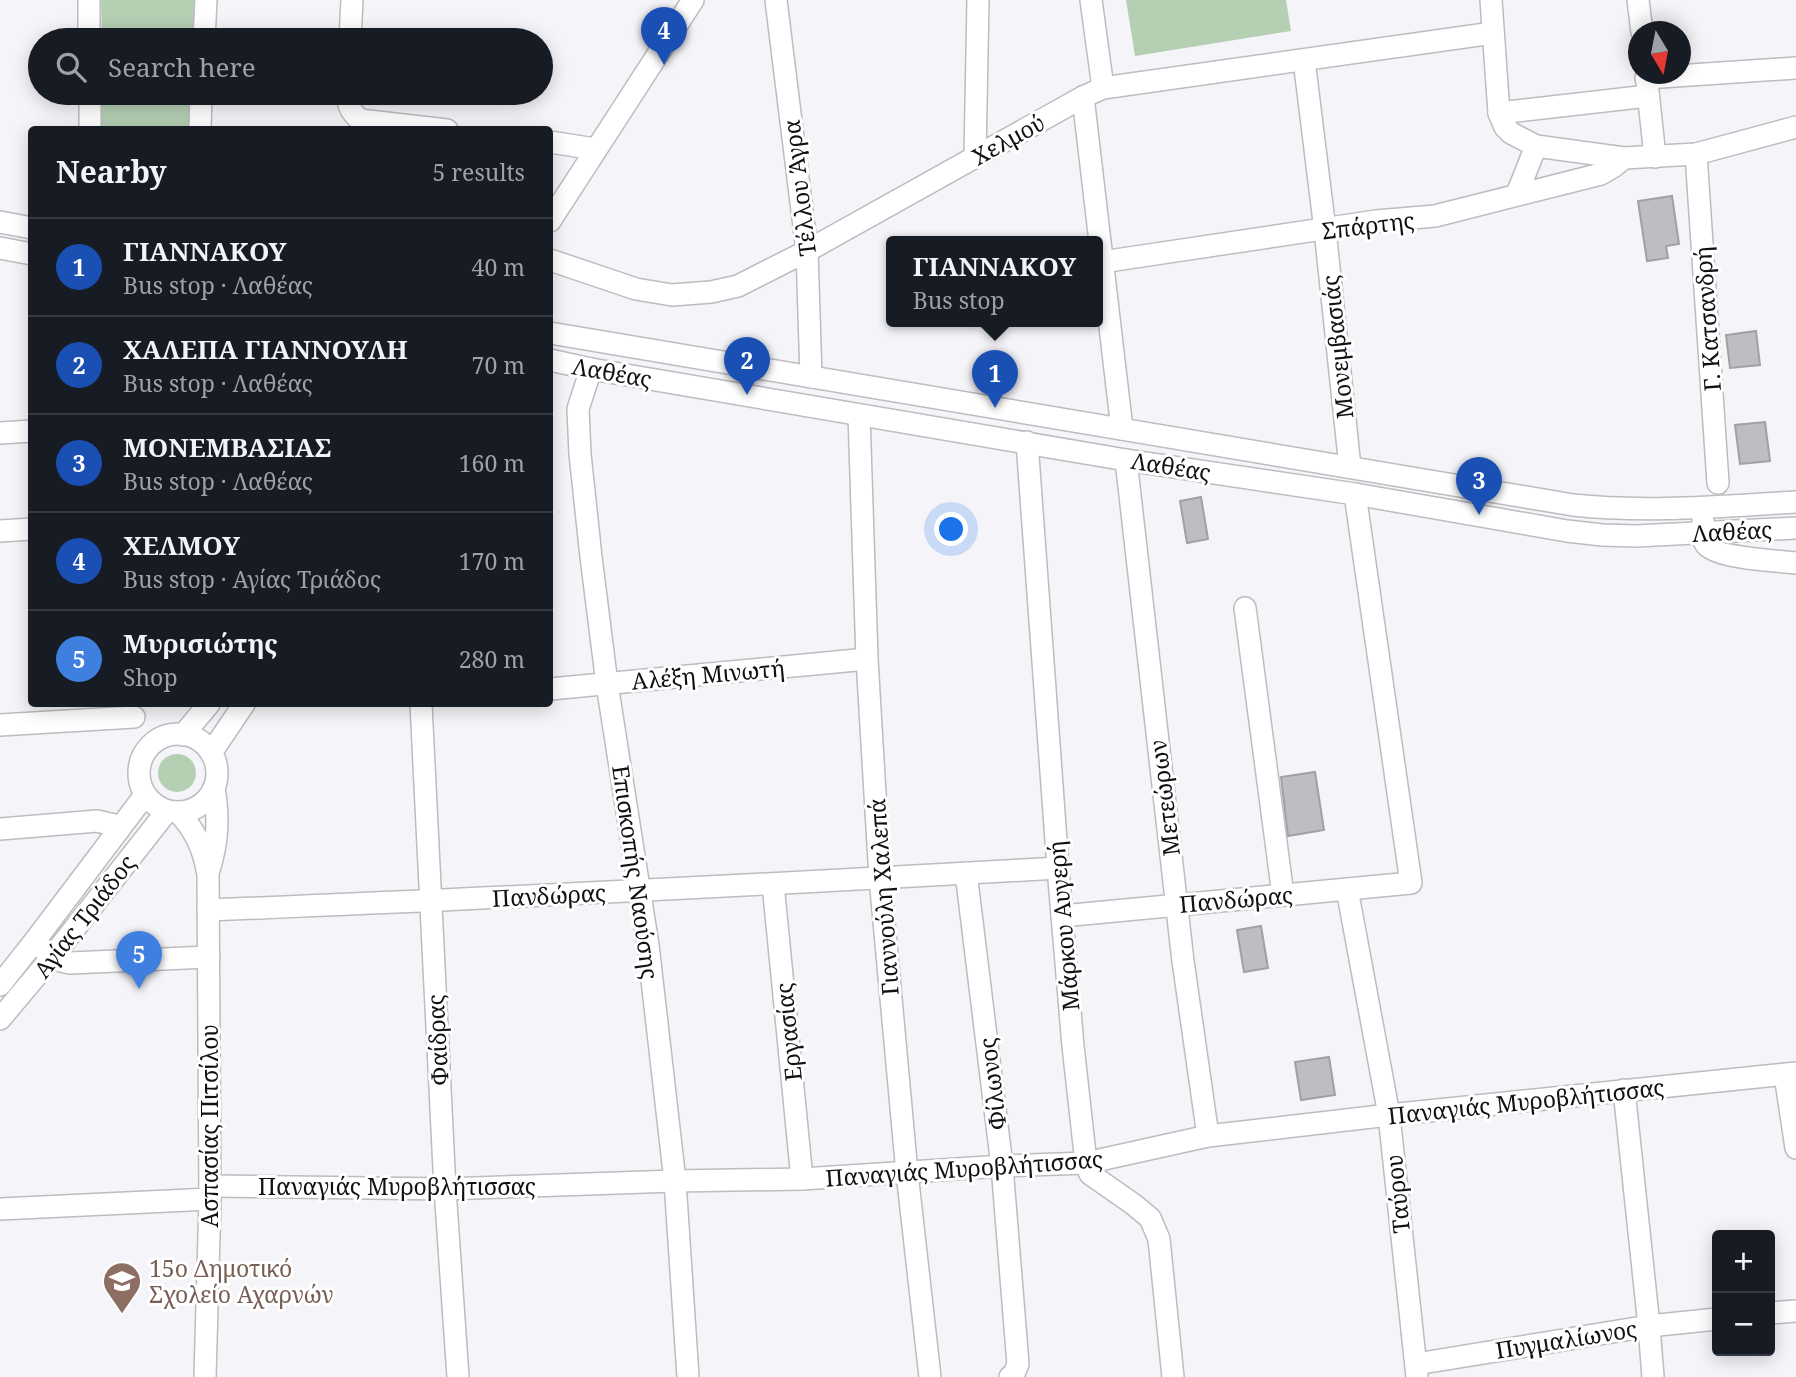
<!DOCTYPE html>
<meta charset="utf-8">
<style>
:root{--surface:#171b24;--page:#242831;--text:#f1f3f6;--muted:#9ea1a6;--line:#363941;--accent:#d93025}
body{margin:0;font-family:"Noto Serif",serif;background:var(--page);color:var(--text)}
.controls{position:absolute;right:21px;bottom:21px;display:grid;overflow:hidden;border-radius:7px;box-shadow:0 4px 18px #0003}
.controls button{width:63px;height:63px;display:grid;place-items:center;padding:0;border:0;border-bottom:2px solid var(--line);background:var(--surface);color:var(--text);font:35px sans-serif}
.compass{position:absolute;left:1628px;top:21px;width:63px;height:63px;border-radius:50%;background:var(--surface);box-shadow:0 4px 18px #0003;rotate:170deg}
.you{position:absolute;left:952px;top:530px;width:24px;height:24px;margin:-18px;border:5px solid #fff;border-radius:50%;background:#1a73e8;box-shadow:0 0 0 10px #1a73e833}
.badge{display:grid;place-items:center;width:46px;height:46px;border-radius:50%;background:var(--accent);color:#fff;font-size:23px;font-weight:700}
.pin{position:absolute;translate:-50% -58px;filter:drop-shadow(0 2px 4px #0008)}
.pin::after{content:'';position:absolute;top:37px;width:24px;height:21px;background:inherit;clip-path:polygon(0 0,100% 0,50% 100%)}
.popup{position:absolute;left:886px;top:236px;width:217px;height:91px;box-sizing:border-box;display:grid;place-content:center;border-radius:7px;background:var(--surface);filter:drop-shadow(0 2px 5px #0005);font-size:23px;white-space:nowrap;color:var(--muted)}
.popup b{font-size:26px;color:var(--text)}
.popup::after{content:'';position:absolute;left:50%;top:100%;margin-left:-14px;border:14px solid transparent;border-top-color:var(--surface)}
.list{margin:0;padding:0;list-style:none}
h2{display:flex;justify-content:space-between;align-items:center;height:91px;margin:0;padding:0 28px;font-size:30px}
h2 small{font-size:23px;font-weight:400;color:var(--muted)}
.list li{display:grid;grid-template-columns:46px 1fr auto;gap:21px;align-items:center;box-sizing:border-box;height:98px;padding:0 28px;border-top:2px solid var(--line)}
.list b{display:block;font-size:26px;white-space:nowrap}
.list p{margin:0;font-size:23px;white-space:nowrap;color:var(--muted)}
.list em{font-size:23px;font-style:normal;color:var(--muted)}
.icon{flex:none;width:38px;height:38px;fill:none;stroke:currentColor;stroke-width:2;stroke-linecap:round;stroke-linejoin:round}
.map{position:relative;flex:none;width:1796px;height:1377px;overflow:hidden}
.search{position:absolute;background:var(--surface);box-shadow:0 4px 18px #0003;left:28px;top:28px;width:525px;height:77px;display:flex;align-items:center;gap:18px;box-sizing:border-box;padding:0 24px;border-radius:38px;color:var(--muted);font-size:26px}
.panel{position:absolute;background:var(--surface);box-shadow:0 4px 18px #0003;left:28px;top:126px;width:525px;height:581px;border-radius:7px}
.map>svg:first-child{display:block}
.green{fill:#b5cfb3}
.building{fill:#bdbdc2;stroke:#a0a0a5;stroke-width:2}
.lines{fill:none;stroke-linecap:round;stroke-linejoin:round}
.minor-casing{stroke:#bcbcc1;stroke-width:24}
.minor{stroke:#fff;stroke-width:21}
.labels{text-anchor:middle;dominant-baseline:central;stroke-width:6;stroke-linejoin:round;paint-order:stroke}
.street-label{font-size:23px;fill:#111112;stroke:#fff}
.education-label{font-size:23px;fill:#785e54;stroke:#fff;text-anchor:start}
</style>
<div class="map">
<svg width="1796" height="1377" viewBox="0 0 1796 1377">
<rect width="100%" height="100%" fill="#f4f4f9"/>
<!-- green -->
<g class="green">
<path d="M101,0H196L194,40H102Z"/>
<path d="M1126,0H1286L1291,31L1135,56Z"/>
<path d="M102,93H192L190,129H102Z"/>
<circle cx="177" cy="773" r="19"/>
</g>
<!-- building -->
<g class="building">
<path d="M1672,196L1679,244L1666,246L1668,258L1647,261L1638,201Z"/>
<path d="M1756,331L1760,365L1730,368L1726,335Z"/>
<path d="M1765,422L1770,461L1740,464L1735,425Z"/>
<path d="M1201,497L1208,539L1187,543L1180,501Z"/>
<path d="M1315,772L1324,830L1288,836L1281,777Z"/>
<path d="M1261,926L1268,968L1244,972L1237,930Z"/>
<path d="M1329,1057L1335,1095L1301,1100L1295,1062Z"/>
</g>
<g class="lines">
<defs>
<g id="minor">
<path d="M89,0V40"/>
<path d="M776,0L807,251L811,377"/>
<path d="M1091,0L1103,88"/>
<path d="M1491,0L1499,113L1648,96"/>
<path d="M1638,0L1642,32"/>
<path d="M204,40L206,0"/>
<path d="M350,40L352,0"/>
<path d="M1304,60L1325,230L1350,467"/>
<path d="M1646,78L1796,68"/>
<path d="M1647,82L1655,157"/>
<path d="M90,93V130"/>
<path d="M348,93C347,105 351,112 360,120L447,130"/>
<path d="M1083,97L1122,429"/>
<path d="M1499,113L1505,127L1511,133L1536,146L1624,158L1696,154L1796,127"/>
<path d="M200,130L201,93"/>
<path d="M550,142L595,149"/>
<path d="M1696,154L1718,483"/>
<path d="M975,157L978,0"/>
<path d="M1517,194L1536,146"/>
<path d="M550,221L693,0"/>
<path d="M0,222L32,228"/>
<path d="M0,248L32,254"/>
<path d="M550,260L636,289L672,295L711,292L738,286L807,251L1083,97L1103,88L1493,33"/>
<path d="M1102,262L1376,221L1435,216L1601,174L1613,167L1624,158"/>
<path d="M550,333L1573,505C1648,513 1722,506 1796,502"/>
<path d="M550,360L591,369L1126,460L1355,494L1567,531L1602,535L1636,536L1796,528"/>
<path d="M591,369L578,409L580,454L591,557L607,684L648,945L675,1181L688,1377"/>
<path d="M859,415L867,659L880,878L907,1173L930,1377"/>
<path d="M0,433L32,431"/>
<path d="M1027,442L1058,868L1073,1046L1086,1163L1090,1174L1133,1204L1150,1218L1159,1239L1173,1377"/>
<path d="M1126,460L1183,961L1208,1136"/>
<path d="M1703,520C1703,527 1702,536 1705,543C1712,558 1778,561 1796,563"/>
<path d="M0,531L32,529"/>
<path d="M1245,608L1283,895"/>
<path d="M550,689L867,659"/>
<path d="M421,704L445,1189L458,1377"/>
<path d="M0,725L134,717"/>
<circle cx="178" cy="773" r="39"/>
<path d="M183,735L209,704"/>
<path d="M211,753L244,704"/>
<path d="M178,812C196,831 204,850 208,875L210,1199L205,1377"/>
<path d="M0,829L97,821L114,825L120,828"/>
<path d="M209,870C218,841 219,818 214,788"/>
<path d="M966,873L1002,1166L1018,1364L1013,1376L1010,1377"/>
<path d="M773,884L802,1179"/>
<path d="M1347,889L1389,1115L1417,1377"/>
<path d="M208,910C491,899 775,884 1058,868"/>
<path d="M1062,916L1411,883L1355,494"/>
<path d="M43,949L61,961L70,963L209,957"/>
<path d="M0,985L34,942L145,795"/>
<path d="M0,1019L53,956L167,811"/>
<path d="M1785,1075L1796,1148"/>
<path d="M1624,1090L1649,1326L1653,1377"/>
<path d="M210,1186L445,1189L675,1181L802,1179L1002,1166L1086,1163L1208,1136L1389,1115L1796,1073"/>
<path d="M0,1209L210,1199"/>
<path d="M1770,1313L1796,1311"/>
<path d="M1416,1364L1649,1326L1717,1319"/>
</g>
</defs>
<!-- minor casing -->
<use href="#minor" class="minor-casing"/>
<!-- minor -->
<use href="#minor" class="minor"/>
</g>
<!-- icons -->
<defs>
<symbol id="school-pin" viewBox="-11 -11 22 30"><path d="M0 17L-7.5 6A9.5 9.5 0 1 1 7.5 6Z" fill="#8d6e63" stroke="#fff"/><path d="M0-5L7-2L0 1L-7-2ZM-4 1L0 2.5L4 1V4Q0 6-4 4Z" fill="#fff"/></symbol>
</defs>
<g fill-rule="evenodd">
<use href="#school-pin" x="100" y="1259" width="44" height="60"/>
</g>
<g class="labels">
<!-- street labels -->
<g class="street-label">
<text transform="translate(1008 139) rotate(-29)">Χελμού</text>
<text transform="translate(799 188) rotate(-97)">Τέλλου Άγρα</text>
<text transform="translate(1368 225) rotate(-7)">Σπάρτης</text>
<text transform="translate(1707 319) rotate(-94)">Γ. Κατσανδρή</text>
<text transform="translate(1337 347) rotate(-96)">Μονεμβασιάς</text>
<text transform="translate(612 372) rotate(10)">Λαθέας</text>
<text transform="translate(1171 466) rotate(9)">Λαθέας</text>
<text transform="translate(1732 531) rotate(-3)">Λαθέας</text>
<text transform="translate(708 674) rotate(-5)">Αλέξη Μινωτή</text>
<text transform="translate(1164 798) rotate(-97)">Μετεώρων</text>
<text transform="translate(636 872) rotate(82)">Επισκοπής Ναούσης</text>
<text transform="translate(549 895) rotate(-3)">Πανδώρας</text>
<text transform="translate(883 897) rotate(-94)">Γιαννούλη Χαλεπά</text>
<text transform="translate(1236 899) rotate(-5)">Πανδώρας</text>
<text transform="translate(84 916) rotate(-52)">Αγίας Τριάδος</text>
<text transform="translate(1063 926) rotate(-95)">Μάρκου Αυγερή</text>
<text transform="translate(788 1032) rotate(-96)">Εργασίας</text>
<text transform="translate(437 1040) rotate(-93)">Φαίδρας</text>
<text transform="translate(992 1084) rotate(-97)">Φίλωνος</text>
<text transform="translate(1526 1101) rotate(-6)">Παναγιάς Μυροβλήτισσας</text>
<text transform="translate(209 1126) rotate(-90)">Ασπασίας Πιτσίλου</text>
<text transform="translate(964 1168) rotate(-4)">Παναγιάς Μυροβλήτισσας</text>
<text x="397" y="1186">Παναγιάς Μυροβλήτισσας</text>
<text transform="translate(1397 1194) rotate(-96)">Ταύρου</text>
<text transform="translate(1566 1339) rotate(-9)">Πυγμαλίωνος</text>
</g>
<!-- education labels -->
<g class="education-label">
<text x="149" y="1268">15ο Δημοτικό<tspan x="149" dy="26">Σχολείο Αχαρνών</tspan></text>
</g>
</g>
</svg>
<div class="controls">
<button>+</button>
<button>−</button>
</div>
<svg class="compass" viewBox="-18 -18 36 36"><path d="M0-13l5 13h-10z" fill="#e53935"/><path d="M0 13l5-13h-10z" fill="#9ea1a6"/></svg>
<div class="you"></div>
<div class="pin badge" style="left:995px;top:408px;background:#1a4fb4">1</div>
<div class="popup"><b>ΓΙΑΝΝΑΚΟΥ</b>Bus stop</div>
<div class="pin badge" style="left:747px;top:395px;background:#1a4fb4">2</div>
<div class="pin badge" style="left:1479px;top:515px;background:#1a4fb4">3</div>
<div class="pin badge" style="left:664px;top:65px;background:#1a4fb4">4</div>
<div class="pin badge" style="left:139px;top:989px;background:#3f7fe0">5</div>
<div class="search"><svg class="icon" aria-label="search" viewBox="0 0 24 24"><circle cx="10" cy="10" r="6"/><path d="M15 15l6 6"/></svg>Search here</div>
<section class="panel">
<h2>Nearby<small>5 results</small></h2>
<ul class="list">
<li><span class="badge" style="background:#1a4fb4">1</span><div><b>ΓΙΑΝΝΑΚΟΥ</b><p>Bus stop · Λαθέας</p></div><em>40 m</em></li>
<li><span class="badge" style="background:#1a4fb4">2</span><div><b>ΧΑΛΕΠΑ ΓΙΑΝΝΟΥΛΗ</b><p>Bus stop · Λαθέας</p></div><em>70 m</em></li>
<li><span class="badge" style="background:#1a4fb4">3</span><div><b>ΜΟΝΕΜΒΑΣΙΑΣ</b><p>Bus stop · Λαθέας</p></div><em>160 m</em></li>
<li><span class="badge" style="background:#1a4fb4">4</span><div><b>ΧΕΛΜΟΥ</b><p>Bus stop · Αγίας Τριάδος</p></div><em>170 m</em></li>
<li><span class="badge" style="background:#3f7fe0">5</span><div><b>Μυρισιώτης</b><p>Shop</p></div><em>280 m</em></li>
</ul>
</section>
</div>
